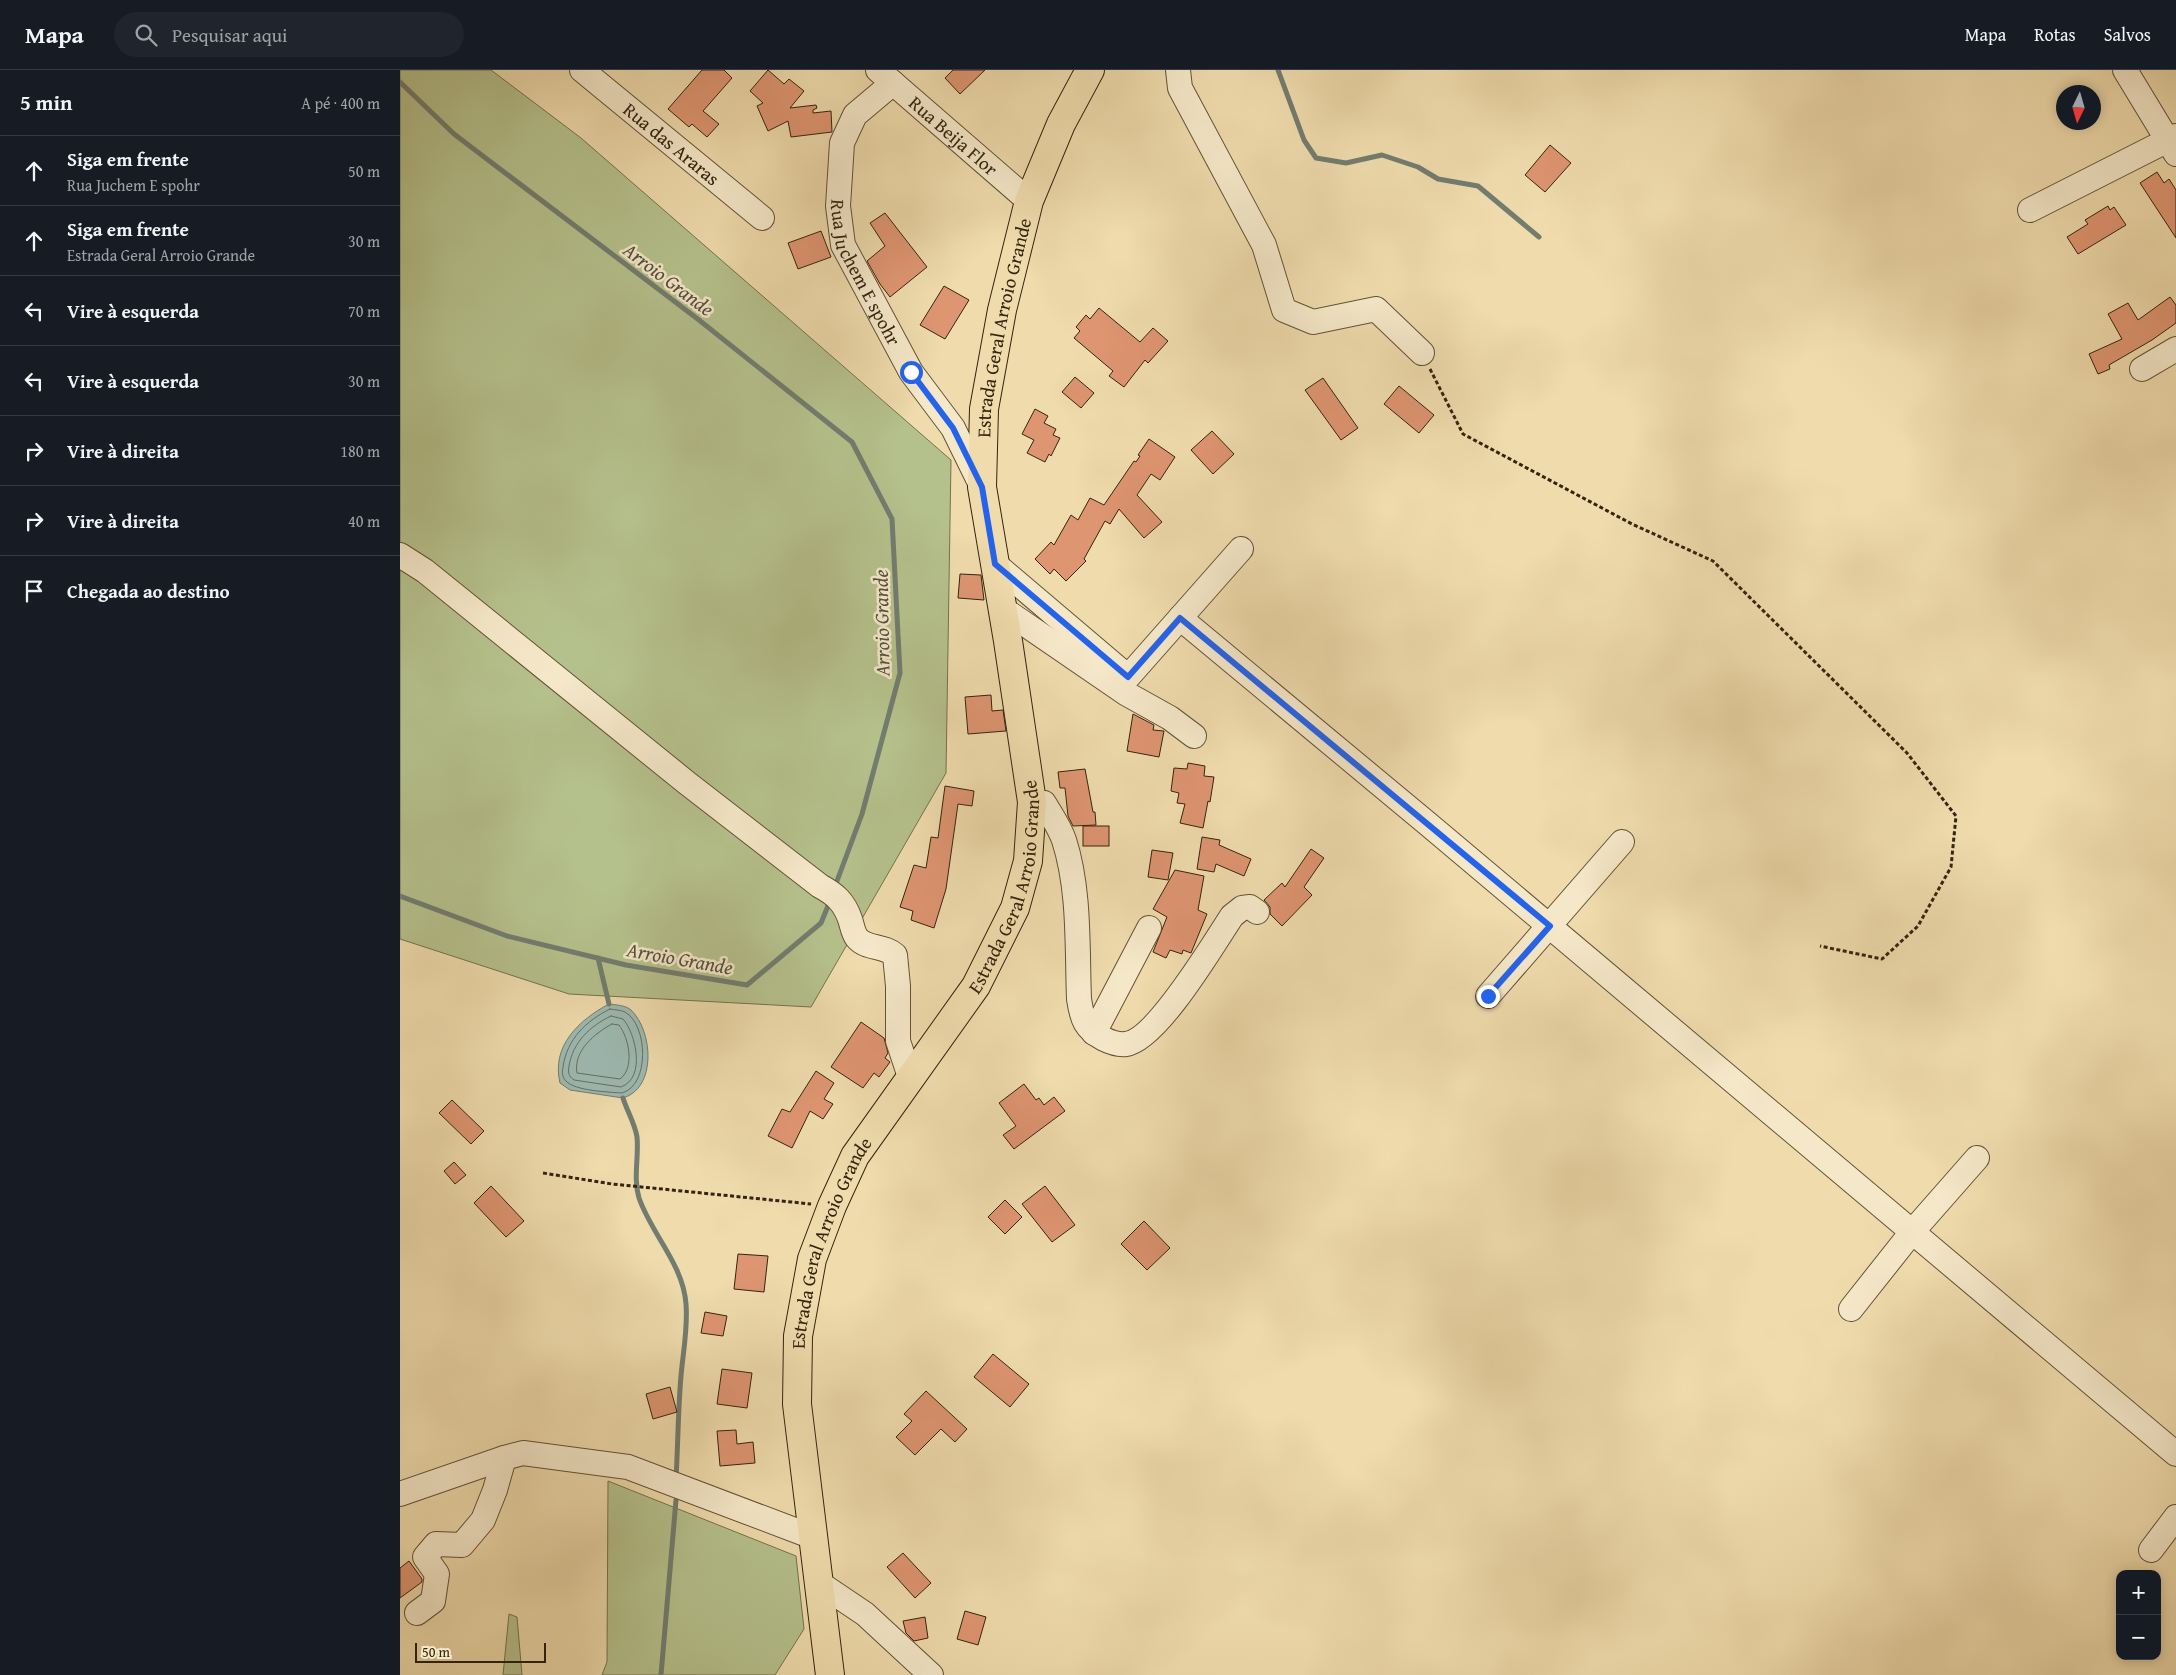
<!DOCTYPE html>
<html lang="pt">
<meta charset="utf-8">
<style>
:root{--surface:#171b24;--page:#20242c;--text:#f1f3f6;--muted:#9ea1a6;--line:#363941}
body{margin:0;font-family:"Gentium Book Plus",serif;background:var(--page);color:var(--text)}
.controls{position:absolute;right:15px;bottom:15px;display:grid;overflow:hidden;border-radius:10px;box-shadow:0 2px 12px #0003}
.controls button{width:45px;height:45px;display:grid;place-items:center;padding:0;border:0;border-bottom:1px solid var(--line);background:var(--surface);color:var(--text);font:25px sans-serif}
.compass{position:absolute;left:1656px;top:15px;width:45px;height:45px;border-radius:50%;background:var(--surface);box-shadow:0 2px 12px #0003;rotate:185deg}
.scale{position:absolute;left:15px;bottom:12px;width:131px;box-sizing:border-box;padding-left:5px;border:2px solid #34240f;border-top:0;font-size:14px;line-height:18px;white-space:nowrap;color:#34240f;-webkit-text-stroke:4px #f5e8c9;paint-order:stroke}
.stop{position:absolute;width:15px;height:15px;margin:-11px;border:4px solid #2563eb;border-radius:50%;background:#fff}
.stop.end{background:#2563eb;border-color:#fff;box-shadow:0 1px 5px #0008}
.list{margin:0;padding:0;list-style:none}
h2{display:flex;justify-content:space-between;align-items:center;height:65px;margin:0;padding:0 20px;font-size:21px}
h2 small{font-size:16px;font-weight:400;color:var(--muted)}
.list li{display:grid;grid-template-columns:32px 1fr auto;gap:15px;align-items:center;box-sizing:border-box;height:70px;padding:0 20px;border-top:1px solid var(--line)}
.list b{display:block;font-size:19px;white-space:nowrap}
.list p{margin:0;font-size:16px;white-space:nowrap;color:var(--muted)}
.list em{font-size:16px;font-style:normal;color:var(--muted)}
.icon{flex:none;width:28px;height:28px;fill:none;stroke:currentColor;stroke-width:2;stroke-linecap:round;stroke-linejoin:round}
.map{position:relative;flex:none;width:1776px;height:1605px;overflow:hidden}
header{display:flex;align-items:center;gap:30px;box-sizing:border-box;height:70px;padding:0 25px;background:var(--surface);border-bottom:1px solid var(--line)}
header strong{font-size:24px}
nav{display:flex;gap:28px;margin-inline-start:auto;font-size:18px}
.search{width:350px;height:45px;background:var(--page);display:flex;align-items:center;gap:12px;box-sizing:border-box;padding:0 18px;border-radius:28px;color:var(--muted);font-size:19px}
main{display:flex}
aside{flex:1;background:var(--surface)}
.map>svg:first-child{display:block}
.green{fill:#b5c18c;stroke:#74724e}
.water{fill:#9cb9b1;stroke:#727d70}
.lines{fill:none;stroke-linecap:round;stroke-linejoin:round}
.shore{stroke:#686e60;stroke-width:1}
.stream{stroke:#727d70;stroke-width:5}
.building{fill:#de9571;stroke:#34240f}
.minor-casing{stroke:#635236;stroke-width:26}
.major-casing{stroke:#34240f;stroke-width:30}
.path{stroke:#34240f;stroke-width:3;stroke-dasharray:4 2.5;stroke-linecap:butt}
.minor{stroke:#f5e8c9;stroke-width:24}
.major{stroke:#efdbac;stroke-width:28}
.route{stroke:#2563eb;stroke-width:6}
.labels{text-anchor:middle;dominant-baseline:central;stroke-width:5;stroke-linejoin:round;paint-order:stroke}
.street-label{font-size:19px;fill:#34240f;stroke:#f5e8c9}
.water-label{font-size:20px;font-style:italic;fill:#535140;stroke:#f5e8c9}
</style>
<header>
<strong>Mapa</strong>
<div class="search"><svg class="icon" aria-label="search" viewBox="0 0 24 24"><circle cx="10" cy="10" r="6"/><path d="M15 15l6 6"/></svg>Pesquisar aqui</div>
<nav><a>Mapa</a><a>Rotas</a><a>Salvos</a></nav>
</header>
<main>
<aside>
<h2>5 min<small>A pé · 400 m</small></h2>
<ul class="list">
<li><svg class="icon" aria-label="ahead" viewBox="0 0 24 24"><path d="M12 20V5M6 11l6-6 6 6"/></svg><div><b>Siga em frente</b><p>Rua Juchem E spohr</p></div><em>50 m</em></li>
<li><svg class="icon" aria-label="ahead" viewBox="0 0 24 24"><path d="M12 20V5M6 11l6-6 6 6"/></svg><div><b>Siga em frente</b><p>Estrada Geral Arroio Grande</p></div><em>30 m</em></li>
<li><svg class="icon" aria-label="left" viewBox="0 0 24 24"><path d="M17 20v-9H6M10 6l-5 5 5 5"/></svg><div><b>Vire à esquerda</b></div><em>70 m</em></li>
<li><svg class="icon" aria-label="left" viewBox="0 0 24 24"><path d="M17 20v-9H6M10 6l-5 5 5 5"/></svg><div><b>Vire à esquerda</b></div><em>30 m</em></li>
<li><svg class="icon" aria-label="right" viewBox="0 0 24 24"><path d="M7 20v-9h11M14 6l5 5-5 5"/></svg><div><b>Vire à direita</b></div><em>180 m</em></li>
<li><svg class="icon" aria-label="right" viewBox="0 0 24 24"><path d="M7 20v-9h11M14 6l5 5-5 5"/></svg><div><b>Vire à direita</b></div><em>40 m</em></li>
<li><svg class="icon" aria-label="arrive" viewBox="0 0 24 24"><path d="M6 21V4h12l-3 4 3 4H6"/></svg><div><b>Chegada ao destino</b></div></li>
</ul>
</aside>
<div class="map">
<svg width="1776" height="1605" viewBox="0 0 1776 1605">
<rect width="100%" height="100%" fill="#efdbac"/>
<filter id="stains"><feTurbulence type="fractalNoise" baseFrequency=".004" numOctaves="4"/><feColorMatrix values="0 0 0 0 .2 0 0 0 0 .09 0 0 0 0 .02 0 0 0 .5 -.17"/></filter>
<radialGradient id="worn" r=".72"><stop offset=".6" stop-color="#630" stop-opacity="0"/><stop offset="1" stop-color="#630" stop-opacity=".3"/></radialGradient>
<!-- green -->
<g class="green">
<path d="M0,0H91L181,68L551,390L546,703L411,937L169,924L0,869Z"/>
<path d="M208,1411L396,1486L404,1559L375,1605H202L207,1592Z"/>
<path d="M109,1544L117,1547L122,1605H103Z"/>
</g>
<!-- water -->
<path class="water" d="M209,934C216,935 225,935 231,940C253,961 257,1018 223,1028L170,1020L160,1013C151,976 179,950 209,934Z"/>
<g class="lines">
<!-- shore -->
<g class="shore">
<path d="M210,939C215,940 221,940 225,942C248,955 250,1015 222,1023C209,1022 175,1021 166,1011C162,1007 162,1002 163,997C167,969 186,951 210,939Z"/>
<path d="M211,946L223,949C236,964 246,1008 221,1017L174,1010C168,1006 168,1002 169,996C173,972 190,956 211,946Z"/>
<path d="M212,954L219,955C229,968 235,998 220,1009L177,1003C173,981 195,963 212,954Z"/>
</g>
<!-- stream -->
<g class="stream">
<path d="M878,0L904,70L916,88L946,93L982,85L1018,97L1038,109L1078,116L1139,167"/>
<path d="M0,12L54,64L299,250L452,372L492,449L500,603L462,744L434,819"/>
<path d="M0,826L107,866L226,895L347,915L421,853L430,831"/>
<path d="M198,888L209,934"/>
<path d="M223,1028C227,1041 235,1054 237,1067C239,1087 233,1108 239,1128C252,1165 283,1194 286,1234C288,1259 283,1282 281,1306C278,1340 278,1375 276,1409"/>
<path d="M261,1605L276,1430"/>
</g>
</g>
<!-- building -->
<g class="building">
<path d="M302,0H324L332,8L303,41L319,54L307,67L292,54L289,57L268,39Z"/>
<path d="M368,0L384,14L389,9L404,21L390,38L416,35L417,38L413,40V43L431,41L432,62L391,67L388,51L368,61L357,36L363,33L350,21Z"/>
<path d="M553,0H585L560,24L545,8Z"/>
<path d="M1150,75L1171,93L1145,122L1125,105Z"/>
<path d="M1757,102L1764,113L1769,109L1776,120V168L1740,113Z"/>
<path d="M1708,136L1710,140L1714,137L1726,155L1678,184L1667,167L1688,154L1685,150Z"/>
<path d="M485,143L527,197L490,227L480,214L467,191L485,176L470,153Z"/>
<path d="M421,161L431,187L398,199L388,173Z"/>
<path d="M544,216L569,230L545,269L520,255Z"/>
<path d="M1770,227L1776,235V253L1752,270L1709,295L1710,299L1698,304L1689,284L1722,269L1708,244L1728,233L1738,250Z"/>
<path d="M699,238L740,272L753,258L768,271L748,293L745,290L724,317L709,306L713,301L674,268L680,261L676,257L686,245L690,249Z"/>
<path d="M675,307L694,323L681,338L662,322Z"/>
<path d="M923,308L958,358L941,370L905,320Z"/>
<path d="M999,316L1034,345L1019,363L984,334Z"/>
<path d="M635,339L648,346L644,353L656,359L653,365L660,368L651,386L649,384L645,392L627,383L634,370L622,364Z"/>
<path d="M812,361L834,384L813,404L791,380Z"/>
<path d="M749,369L775,387L760,410L751,404L737,425L762,452L744,468L719,439L710,454L705,451L684,489L686,491L666,511L654,499L650,504L635,489L651,472L654,475L671,445L678,450L690,428L704,435L734,391L736,392L740,386L738,385Z"/>
<path d="M560,504L581,505L584,530L558,528Z"/>
<path d="M591,625L592,641L603,640L606,661L568,664L565,627Z"/>
<path d="M733,644L754,655L753,660L764,661L759,687L727,681Z"/>
<path d="M788,693L805,696L804,706L814,707L810,732L808,731L803,758L780,753L785,734L777,733L779,723L771,721L774,698L787,699Z"/>
<path d="M685,699L693,742H695L696,755L673,756L668,746L665,718H660L658,702Z"/>
<path d="M545,716L574,721L572,736L558,734L546,819L534,858L511,850L513,841L500,837L514,795L526,798L531,767L538,768Z"/>
<rect x="683" y="756" width="26" height="20"/>
<path d="M802,767L820,770L819,775L851,789L844,806L816,794L814,802L797,799Z"/>
<path d="M911,779L924,788L904,817L912,825L882,856L870,844V837L864,830L882,813L885,817Z"/>
<path d="M752,780L773,783L768,810L748,807Z"/>
<path d="M775,800L804,806L798,840L807,844L791,883L783,880L782,884L770,880L766,888L753,882L767,847L753,839Z"/>
<path d="M461,952L484,968L488,983L485,988L490,992L479,1007L474,1003L463,1018L431,997Z"/>
<path d="M416,1001L434,1013L424,1029L433,1034L423,1049L410,1041L392,1078L368,1066L382,1039L390,1042Z"/>
<path d="M624,1014L636,1030L639,1028L644,1035L654,1027L665,1041L614,1079L603,1065L616,1056L599,1033Z"/>
<path d="M52,1030L84,1061L71,1074L39,1043Z"/>
<path d="M54,1092L66,1105L55,1114L44,1101Z"/>
<path d="M91,1116L124,1151L106,1167L74,1133Z"/>
<path d="M645,1116L675,1155L652,1172L622,1134Z"/>
<path d="M605,1130L622,1147L605,1164L588,1147Z"/>
<path d="M744,1151L770,1178L747,1200L721,1174Z"/>
<path d="M338,1184L368,1186L364,1222L334,1219Z"/>
<path d="M305,1242L327,1246L323,1266L301,1263Z"/>
<path d="M593,1284L629,1314L610,1337L574,1307Z"/>
<path d="M322,1299L352,1303L347,1338L317,1334Z"/>
<path d="M270,1317L277,1342L253,1349L246,1324Z"/>
<path d="M526,1321L567,1359L555,1372L541,1359L515,1385L496,1367L512,1351L504,1344Z"/>
<path d="M336,1360L337,1374L353,1372L355,1393L320,1396L317,1361Z"/>
<path d="M503,1483L531,1513L515,1528L487,1497Z"/>
<path d="M9,1491L22,1509V1512L0,1528V1498Z"/>
<path d="M565,1541L586,1547L578,1575L557,1569Z"/>
<path d="M525,1547L528,1568L514,1571L506,1563L503,1551Z"/>
</g>
<g class="lines">
<defs>
<g id="minor">
<path id="s1" d="M182,0L362,148"/>
<path id="s2" d="M478,0L629,131"/>
<path d="M778,0L780,18L864,175L884,240L913,252L976,239L1022,283"/>
<path d="M1725,0L1776,84"/>
<path id="s3" d="M493,13L455,45L442,73L438,136L443,175L511,302L553,358L582,417"/>
<path d="M1630,140L1776,66"/>
<path d="M1742,299L1776,279"/>
<path d="M0,485L25,501L287,713L420,816C435,824 444,832 450,849C452,855 453,863 457,868C466,879 484,875 495,885L498,916V971L510,1007"/>
<path d="M595,494L728,607L841,479"/>
<path d="M603,539L727,624L770,648L794,666"/>
<path d="M780,548L1028,754L1776,1384"/>
<path d="M632,732L644,733C651,745 659,756 664,770C680,820 677,877 679,929C682,949 685,959 704,969C710,972 718,975 726,974C757,970 814,873 832,846L842,838L850,837L857,842"/>
<path d="M1088,926L1222,772"/>
<path d="M694,963L749,858"/>
<path d="M1451,1239L1512,1162L1577,1088"/>
<path d="M0,1424L104,1388"/>
<path d="M1751,1480L1776,1447"/>
<path d="M419,1513L465,1544L531,1605"/>
<path d="M17,1543L33,1531L37,1504L25,1487L36,1474L62,1475L83,1450L95,1420L104,1388L123,1383L228,1397L413,1467"/>
</g>
<g id="major">
<path id="s4" d="M430,1605L397,1334L398,1266L412,1189L432,1136L455,1086L576,916L615,838L628,791L632,732L608,571L582,417L584,339L602,240L629,131L661,54L690,0"/>
</g>
</defs>
<!-- minor casing -->
<use href="#minor" class="minor-casing"/>
<!-- major casing -->
<use href="#major" class="major-casing"/>
<!-- path -->
<g class="path">
<path d="M1030,299L1063,364L1232,454L1313,491L1507,683L1556,746L1551,797L1518,856L1482,889L1420,876"/>
<path d="M143,1103L212,1114L411,1134"/>
</g>
<!-- minor -->
<use href="#minor" class="minor"/>
<!-- major -->
<use href="#major" class="major"/>
</g>
<g class="lines">
<!-- route -->
<path class="route" d="M511,302L553,358L582,417L595,494L728,607L780,548L1150,856L1088,926"/>
</g>
<g class="labels">
<!-- street labels -->
<g class="street-label">
<text stroke="none"><textPath href="#s2" startOffset="100">Rua Beija Flor</textPath></text>
<text stroke="none"><textPath href="#s1" startOffset="116">Rua das Araras</textPath></text>
<text stroke="none"><textPath href="#s3" startOffset="216">Rua Juchem E spohr</textPath></text>
<text stroke="none"><textPath href="#s4" startOffset="1415">Estrada Geral Arroio Grande</textPath></text>
<text stroke="none"><textPath href="#s4" startOffset="845">Estrada Geral Arroio Grande</textPath></text>
<text stroke="none"><textPath href="#s4" startOffset="440">Estrada Geral Arroio Grande</textPath></text>
</g>
<!-- water labels -->
<g class="water-label">
<text transform="translate(269 209) rotate(37)">Arroio Grande</text>
<text transform="translate(481 553) rotate(-91)">Arroio Grande</text>
<text transform="translate(280 888) rotate(10)">Arroio Grande</text>
</g>
</g>
<rect width="100%" height="100%" filter="url(#stains)"/>
<rect width="100%" height="100%" fill="url(#worn)"/>
</svg>
<div class="controls">
<button>+</button>
<button>−</button>
</div>
<svg class="compass" viewBox="-18 -18 36 36"><path d="M0-13l5 13h-10z" fill="#e53935"/><path d="M0 13l5-13h-10z" fill="#9ea1a6"/></svg>
<div class="scale">50 m</div>
<div class="stop" style="left:511px;top:302px"></div>
<div class="stop end" style="left:1088px;top:926px"></div>
</div>
</main>
